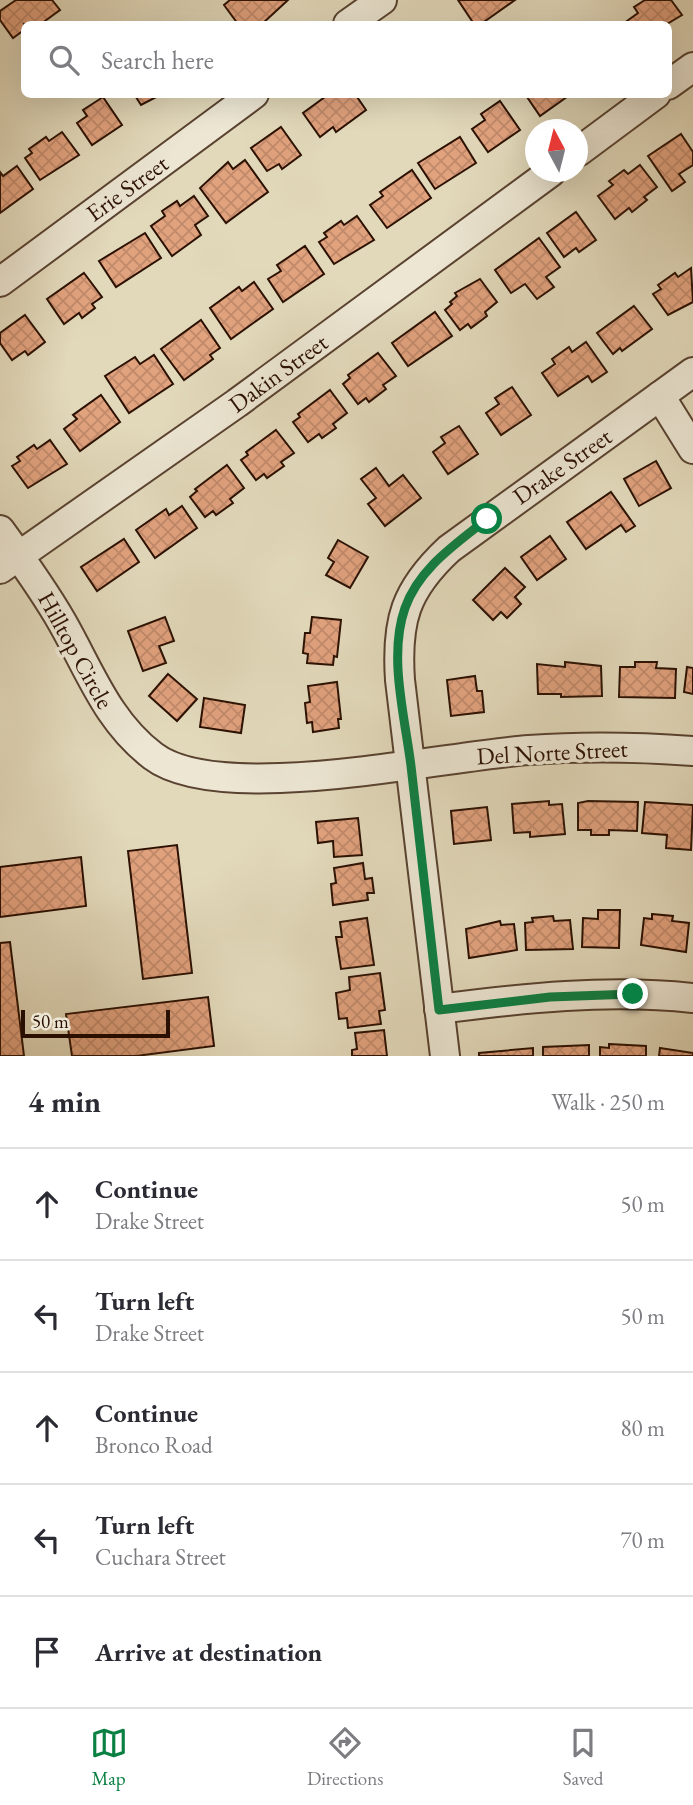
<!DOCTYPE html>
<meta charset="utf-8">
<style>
:root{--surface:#fff;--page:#f7f7f7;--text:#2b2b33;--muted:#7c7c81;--line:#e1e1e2;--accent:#0b8043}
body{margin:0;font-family:"EB Garamond",serif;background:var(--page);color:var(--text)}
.compass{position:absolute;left:525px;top:119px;width:63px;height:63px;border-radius:50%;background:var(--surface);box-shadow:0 7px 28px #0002;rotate:353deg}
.scale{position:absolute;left:21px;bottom:18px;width:149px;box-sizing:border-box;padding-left:7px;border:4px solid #2b1002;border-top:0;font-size:19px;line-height:24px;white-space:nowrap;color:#2b1002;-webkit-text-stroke:5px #ece6d3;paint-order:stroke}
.stop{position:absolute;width:21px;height:21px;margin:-16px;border:5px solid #0b8043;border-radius:50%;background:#fff}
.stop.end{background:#0b8043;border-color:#fff;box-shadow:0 2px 7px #0008}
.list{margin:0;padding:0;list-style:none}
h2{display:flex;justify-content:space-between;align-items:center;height:91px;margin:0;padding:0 28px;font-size:30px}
h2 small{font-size:23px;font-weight:400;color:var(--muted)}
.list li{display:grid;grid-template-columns:46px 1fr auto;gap:21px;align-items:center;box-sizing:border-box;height:112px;padding:0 28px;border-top:2px solid var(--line)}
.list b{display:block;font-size:26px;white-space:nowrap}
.list p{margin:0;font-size:23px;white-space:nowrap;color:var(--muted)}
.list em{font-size:23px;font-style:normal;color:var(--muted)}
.icon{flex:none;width:38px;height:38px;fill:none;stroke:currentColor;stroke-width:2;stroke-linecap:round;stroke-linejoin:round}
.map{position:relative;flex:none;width:693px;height:1056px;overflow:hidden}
.search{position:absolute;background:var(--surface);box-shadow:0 7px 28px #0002;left:21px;right:21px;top:21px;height:77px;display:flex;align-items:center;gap:18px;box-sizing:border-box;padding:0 24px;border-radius:10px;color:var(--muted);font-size:26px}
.sheet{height:651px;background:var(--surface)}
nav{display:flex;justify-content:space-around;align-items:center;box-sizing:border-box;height:98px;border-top:2px solid var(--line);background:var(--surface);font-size:19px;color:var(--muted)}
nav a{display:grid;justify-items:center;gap:4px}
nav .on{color:var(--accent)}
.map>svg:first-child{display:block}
.building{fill:url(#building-cross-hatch);stroke:#2b1002;stroke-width:2}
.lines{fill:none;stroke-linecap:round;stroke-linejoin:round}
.minor-casing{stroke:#594230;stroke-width:32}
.minor{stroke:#ece6d3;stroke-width:28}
.route{stroke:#0b8043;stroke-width:9}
.labels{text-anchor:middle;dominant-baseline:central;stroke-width:7;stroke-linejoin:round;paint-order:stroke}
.street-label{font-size:24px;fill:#2b1002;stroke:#ece6d3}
</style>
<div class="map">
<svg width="693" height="1056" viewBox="0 0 693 1056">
<defs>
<pattern id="building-cross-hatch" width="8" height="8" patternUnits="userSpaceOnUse" patternTransform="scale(1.75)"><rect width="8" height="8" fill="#e1a27e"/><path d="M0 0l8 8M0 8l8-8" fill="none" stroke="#c18a6b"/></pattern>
</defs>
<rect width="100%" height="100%" fill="#e2d9bb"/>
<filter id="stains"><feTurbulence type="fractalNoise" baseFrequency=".00286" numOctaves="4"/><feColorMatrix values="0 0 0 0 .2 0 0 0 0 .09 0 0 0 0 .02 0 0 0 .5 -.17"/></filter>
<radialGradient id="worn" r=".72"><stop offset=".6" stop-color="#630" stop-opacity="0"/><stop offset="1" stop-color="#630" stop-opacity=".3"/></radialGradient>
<!-- building -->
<g class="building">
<path d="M16,0H52L60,10L45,21L47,24H24V30L13,38L0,20V11Z"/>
<path d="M230,0H288L262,24H238L224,5Z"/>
<path d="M458,0H515L481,24H474Z"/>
<path d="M645,0H671L682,15L667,24H629L627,21L638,13L634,7Z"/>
<path d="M134,94H162L141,105Z"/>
<path d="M329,94H355L366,110L336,132L333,127L320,137L303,113Z"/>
<path d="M525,94H571L540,116Z"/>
<path d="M103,97L122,125L92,145L77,123L87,116L83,110Z"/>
<path d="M500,101L520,130L488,152L472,129L485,120L481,114Z"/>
<path d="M281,127L301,155L282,169L279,164L267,171L251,148Z"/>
<path d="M62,132L79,155L40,180L25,158L32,153L29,149L46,137L49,141Z"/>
<path d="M681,134L693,152V165L679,174L685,182L672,191L648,156Z"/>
<path d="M460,137L476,163L435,189L418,163Z"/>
<path d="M245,160L268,192L226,223L200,188L228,162L233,169Z"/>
<path d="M640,165L657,187L644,197L647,200L632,212L629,208L615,219L598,196L613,185L609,181L624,170L628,174Z"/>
<path d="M17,166L33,189L0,213V172L3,176Z"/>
<path d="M412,170L431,198L387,228L370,205L383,196L380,192Z"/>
<path d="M194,196L208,216L195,225L201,235L172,256L151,226L165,216L162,211L177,201L180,206Z"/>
<path d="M576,212L596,240L579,252L576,248L564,257L547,233Z"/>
<path d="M357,216L374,240L334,264L319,242L327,237L324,233L341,221L344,225Z"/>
<path d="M145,233L161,258L116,287L99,261Z"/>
<path d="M539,238L560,267L546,277L554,287L537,299L525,284L511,293L495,270Z"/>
<path d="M305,246L324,274L283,302L268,279L281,271L277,265Z"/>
<path d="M691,268L693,302L668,315L653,294L661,289L658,285L675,273L678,277Z"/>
<path d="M84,273L102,297L92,304L95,308L82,318L79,313L64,324L47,299Z"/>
<path d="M480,279L497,302L485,312L487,316L471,328L468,324L460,330L445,310L452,304L450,302L457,296L455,293Z"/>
<path d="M254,282L273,309L231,339L210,308L239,287L242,291Z"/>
<path d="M634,306L652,329L622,351L620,348L613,354L597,333Z"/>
<path d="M435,312L452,336L408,366L392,343Z"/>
<path d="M25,315L45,342L28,355L25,351L12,360L0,343V333Z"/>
<path d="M201,320L220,348L210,355L213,359L184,380L161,349Z"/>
<path d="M586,342L607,372L592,382L588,376L558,396L542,373L555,364L552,359L569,347L572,352Z"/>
<path d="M378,353L396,376L383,385L386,389L369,402L366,398L358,404L343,384L350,378L348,375Z"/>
<path d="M154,355L173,384L129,413L105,376L135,357L140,364Z"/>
<path d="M512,387L531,415L501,435L486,413L499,404L495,398Z"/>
<path d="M330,390L347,413L333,424L336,428L322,438L319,434L308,442L293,422L300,417L298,414Z"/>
<path d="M101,395L120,422L80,451L64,429L77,419L73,415Z"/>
<path d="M459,426L478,454L448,474L433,452L445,443L441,437Z"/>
<path d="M276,430L294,453L281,462L284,466L267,478L264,474L256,480L241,460L248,455L246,452Z"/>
<path d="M50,440L67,464L28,488L12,466L20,461L17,457L34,445L37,449Z"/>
<path d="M656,461L671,488L639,506L624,479Z"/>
<path d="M227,465L244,488L230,499L233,503L216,515L213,511L205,517L190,497L197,491L195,489Z"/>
<path d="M376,468L389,486L403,475L421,498L385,526L368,504L376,498L361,479Z"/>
<path d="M611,492L635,526L626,532L621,525L586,549L567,522Z"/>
<path d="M182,506L197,528L155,558L136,530L166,509L169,515Z"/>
<path d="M550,536L566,559L537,580L521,557Z"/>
<path d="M124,539L139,562L97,591L81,567Z"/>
<path d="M338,540L368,557L350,588L326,575L334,562L328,558Z"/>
<path d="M505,568L525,587L515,597L521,604L507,618L501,612L493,620L473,600Z"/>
<path d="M165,617L174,641L159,646L166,663L143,671L128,631Z"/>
<path d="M312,617L341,620L337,657L334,656L333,665L307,663L308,654L303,653L305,633H310Z"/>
<path d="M565,662L601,666L602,696L561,697V694H538L537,664L565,667Z"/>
<path d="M635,662H657L656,668L676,669L675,698L619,697L620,667H635Z"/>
<path d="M687,667L693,668V694L684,692Z"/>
<path d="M168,674L197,699L177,721L149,696Z"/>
<path d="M475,676L477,691H482L484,712L451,716L447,680Z"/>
<path d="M337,682L341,719H338L339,728L313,732L312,722L307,723L305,703L310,702L308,686Z"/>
<path d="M204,698L245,705L241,733L200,727Z"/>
<path d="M549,801V805L562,804L565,834L530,837V832L514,833L512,804Z"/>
<path d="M588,801L638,802L637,831L609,830V835H591V830H578V803Z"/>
<path d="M645,802L693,805L691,850L666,848L667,835L642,833Z"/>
<path d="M487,807L491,840L454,844L451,811Z"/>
<path d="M358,818L362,855L334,857L333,841L318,843L316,822Z"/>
<path d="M177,845L192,973L143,979L128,851Z"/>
<path d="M81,857L86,906L0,917V867Z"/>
<path d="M363,863L365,879L372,878L374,893H367L368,900L333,905L331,884L336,883L334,868Z"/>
<path d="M598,910H620L619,948L582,947L583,918L598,919Z"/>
<path d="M652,914L673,916L672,921L689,923L686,952L641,945L644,918L652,919Z"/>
<path d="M553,916L554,921L570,920L573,949L526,950L525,923L533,922L532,918Z"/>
<path d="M367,918L374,965L341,969L336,937H342L340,922Z"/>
<path d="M500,921L501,925L514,924L517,950L469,958L466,929Z"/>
<path d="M10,942L24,1056H0V943Z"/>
<path d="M380,973L385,1010L379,1011L381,1024L348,1028L347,1018L339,1019L336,993L350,990L349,977Z"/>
<path d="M208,997L214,1046L136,1056H72L66,1014Z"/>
<path d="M384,1030L387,1056H352V1050L357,1049L355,1033Z"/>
<path d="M609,1044L646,1046V1056H600V1047L609,1048Z"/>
<path d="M589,1045V1056H543V1047Z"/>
<path d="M533,1048V1056H479V1053Z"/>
<path d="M660,1048L693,1053V1056H659Z"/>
</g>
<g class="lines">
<defs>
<g id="minor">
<path d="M348,24L382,0"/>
<path d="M668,85L693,67"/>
<path d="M578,152L656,94"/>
<path d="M0,282L254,94"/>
<path d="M660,396L693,449"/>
<path d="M0,530C22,560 43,589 62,622C90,671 107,721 153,756C220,807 443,756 529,750C584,746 638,747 693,751"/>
<path d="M0,569L237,403L551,172"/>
<path d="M439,1009C523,998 608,989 693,998"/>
<path d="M445,1056L400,680C396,621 405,590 449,549L693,372"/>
</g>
</defs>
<!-- minor casing -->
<use href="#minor" class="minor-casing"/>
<!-- minor -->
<use href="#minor" class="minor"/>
</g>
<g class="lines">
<!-- route -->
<path class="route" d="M487,519C456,544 419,568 405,608C388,656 405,717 411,766C420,847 430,928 439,1010L550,997L633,994"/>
</g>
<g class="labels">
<!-- street labels -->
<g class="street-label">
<text transform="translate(127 188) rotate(-36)">Erie Street</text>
<text transform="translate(278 373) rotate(-36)">Dakin Street</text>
<text transform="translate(562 466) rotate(-35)">Drake Street</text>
<text transform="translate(76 650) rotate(61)">Hilltop Circle</text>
<text transform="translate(552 752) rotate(-3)">Del Norte Street</text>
</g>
</g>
<rect width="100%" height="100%" filter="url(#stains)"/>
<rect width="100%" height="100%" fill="url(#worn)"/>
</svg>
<svg class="compass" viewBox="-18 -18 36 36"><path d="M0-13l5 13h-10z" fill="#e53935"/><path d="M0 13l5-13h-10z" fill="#7c7c81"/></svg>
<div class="scale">50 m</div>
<div class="stop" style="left:487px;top:519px"></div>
<div class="stop end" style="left:633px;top:994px"></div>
<div class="search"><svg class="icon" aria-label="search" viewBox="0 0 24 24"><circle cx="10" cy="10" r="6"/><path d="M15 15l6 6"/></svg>Search here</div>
</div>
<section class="sheet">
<h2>4 min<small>Walk · 250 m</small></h2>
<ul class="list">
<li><svg class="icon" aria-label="ahead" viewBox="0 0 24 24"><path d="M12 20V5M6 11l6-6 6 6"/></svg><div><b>Continue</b><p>Drake Street</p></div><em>50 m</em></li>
<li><svg class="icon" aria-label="left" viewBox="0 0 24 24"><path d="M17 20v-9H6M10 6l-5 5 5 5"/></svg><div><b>Turn left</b><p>Drake Street</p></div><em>50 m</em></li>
<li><svg class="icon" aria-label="ahead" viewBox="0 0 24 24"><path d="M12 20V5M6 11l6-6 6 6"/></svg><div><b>Continue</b><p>Bronco Road</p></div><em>80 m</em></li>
<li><svg class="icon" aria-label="left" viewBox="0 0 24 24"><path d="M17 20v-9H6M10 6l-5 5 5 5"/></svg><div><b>Turn left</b><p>Cuchara Street</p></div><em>70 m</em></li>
<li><svg class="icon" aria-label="arrive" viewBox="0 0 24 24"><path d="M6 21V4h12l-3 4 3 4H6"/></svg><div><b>Arrive at destination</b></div></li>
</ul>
</section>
<nav>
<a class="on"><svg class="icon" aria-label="map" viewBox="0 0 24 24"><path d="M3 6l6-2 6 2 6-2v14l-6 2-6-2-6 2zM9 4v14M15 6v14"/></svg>Map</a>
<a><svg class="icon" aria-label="directions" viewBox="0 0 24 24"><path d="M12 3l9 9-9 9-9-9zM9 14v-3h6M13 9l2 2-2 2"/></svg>Directions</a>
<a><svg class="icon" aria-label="saved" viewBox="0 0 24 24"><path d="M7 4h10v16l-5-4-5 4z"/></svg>Saved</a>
</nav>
